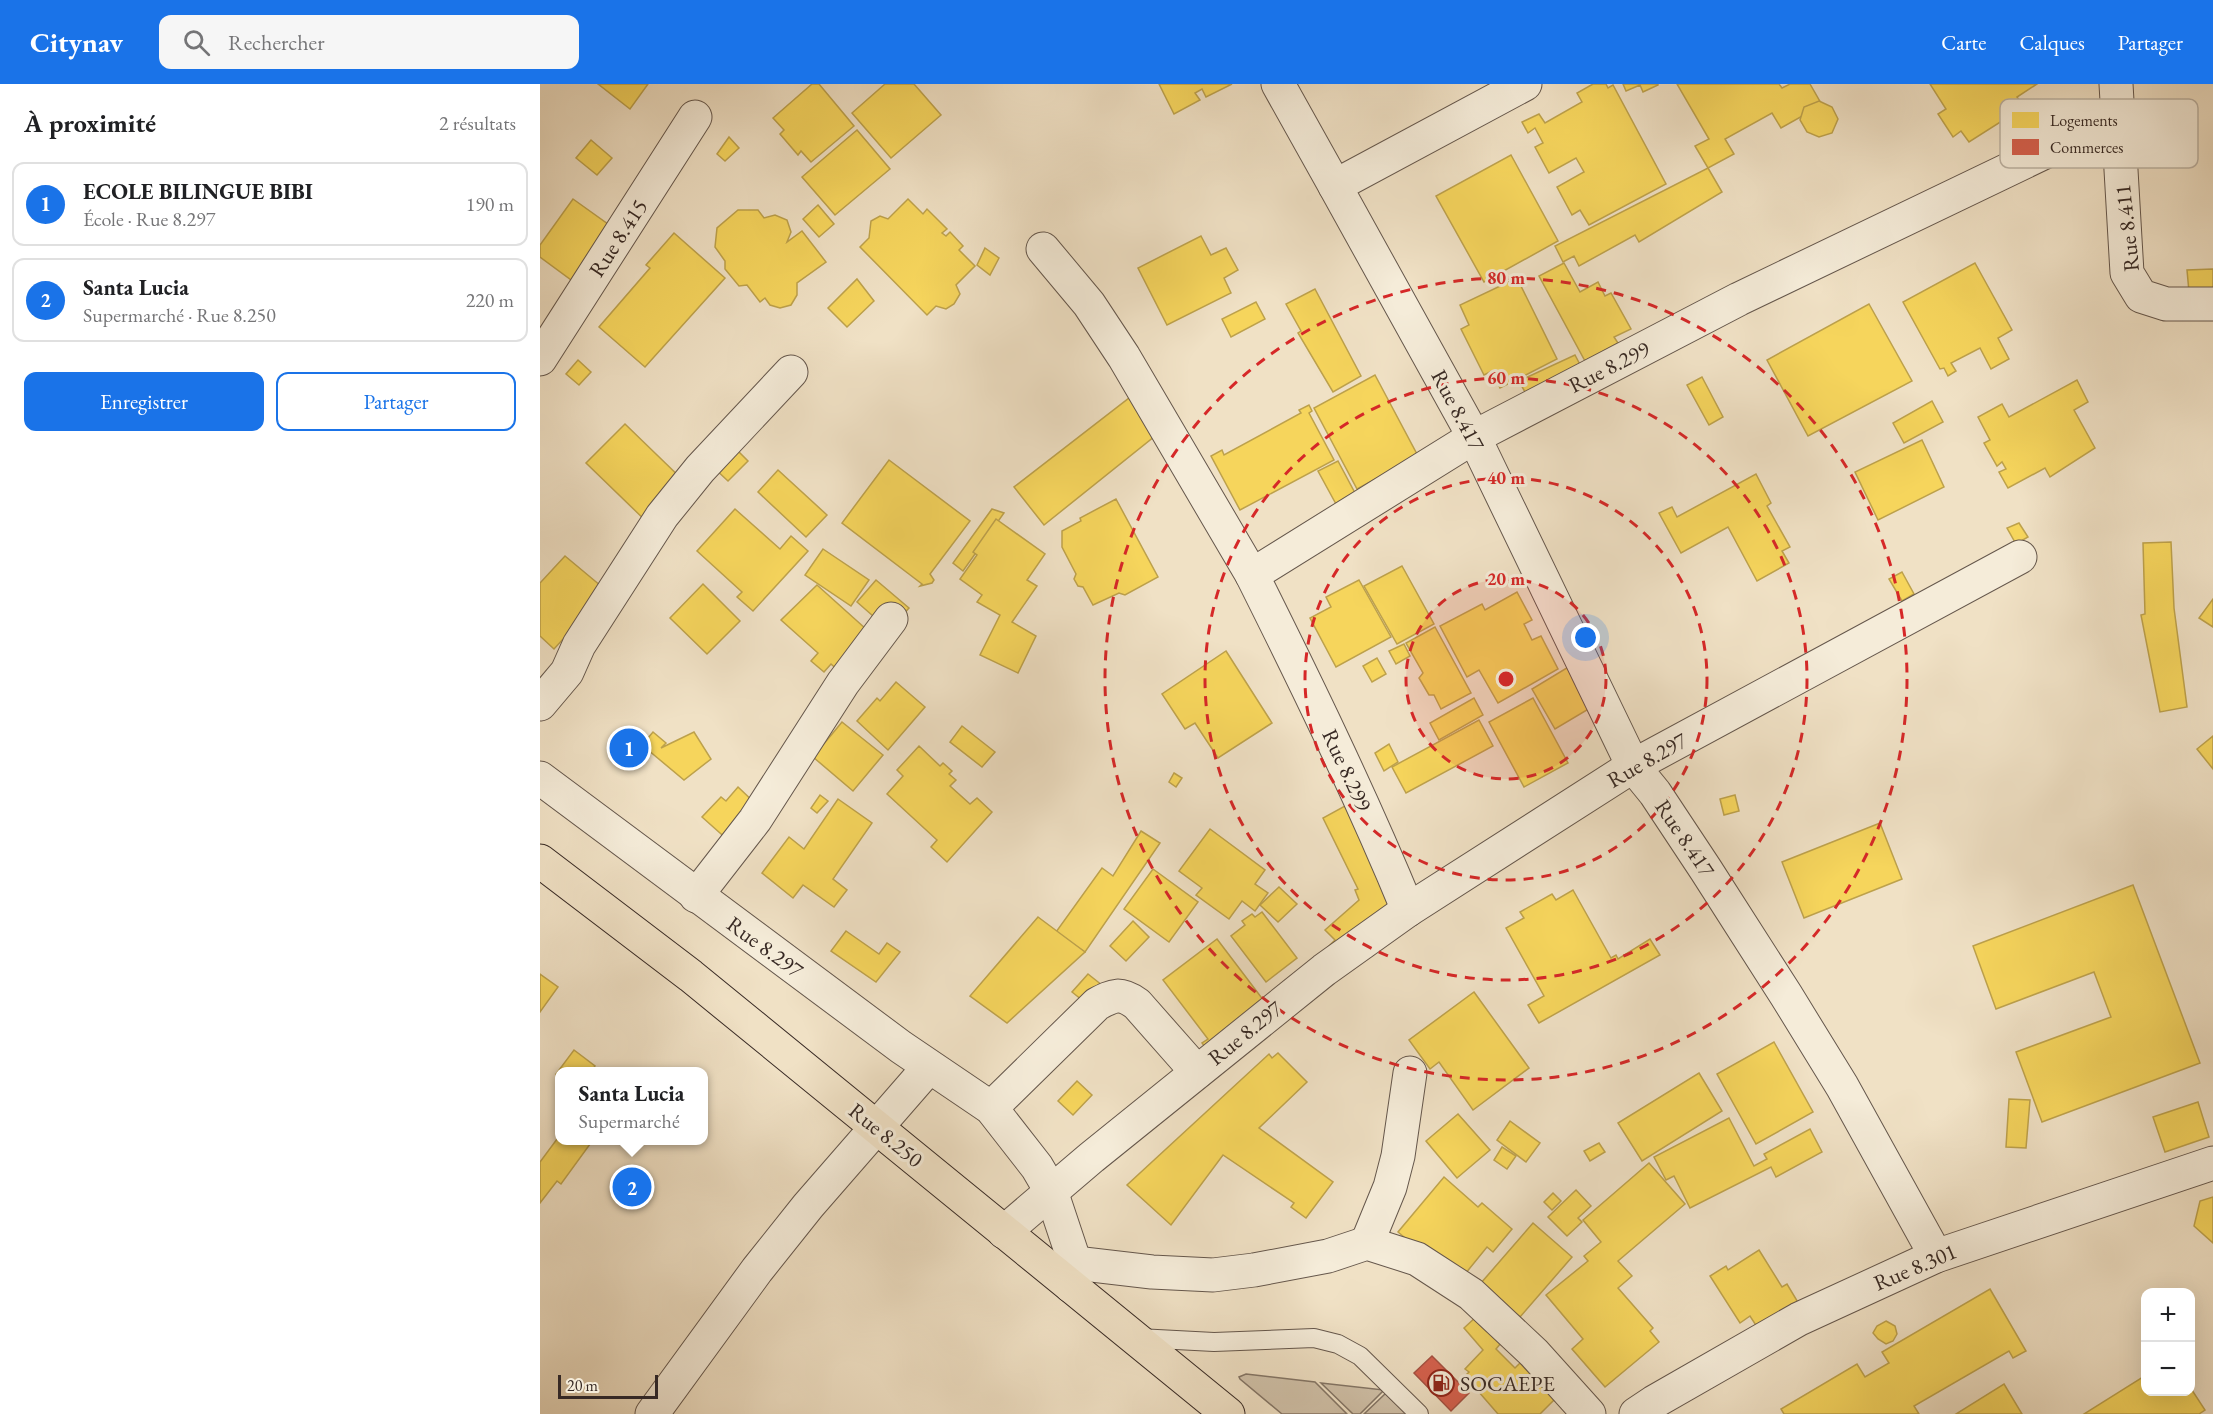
<!DOCTYPE html>
<html lang="fr">
<meta charset="utf-8">
<style>
:root{--surface:#fff;--page:#f6f6f6;--text:#202124;--muted:#757577;--line:#e0e0e0;--accent:#1a73e8}
body{margin:0;font-family:"EB Garamond",serif;background:var(--page);color:var(--text)}
.controls{position:absolute;right:18px;bottom:18px;display:grid;overflow:hidden;border-radius:12px;box-shadow:0 6px 24px #0002}
.controls button{width:54px;height:54px;display:grid;place-items:center;padding:0;border:0;border-bottom:2px solid var(--line);background:var(--surface);color:var(--text);font:30px sans-serif}
.scale{position:absolute;left:18px;bottom:15px;width:100px;box-sizing:border-box;padding-left:6px;border:3px solid #372924;border-top:0;font-size:16px;line-height:21px;white-space:nowrap;color:#372924;-webkit-text-stroke:4px #f5ecd9;paint-order:stroke}
.you{position:absolute;left:1046px;top:554px;width:21px;height:21px;margin:-15px;border:4px solid #fff;border-radius:50%;background:#1a73e8;box-shadow:0 0 0 9px #1a73e833}
.badge{display:grid;place-items:center;width:39px;height:39px;border-radius:50%;background:var(--accent);color:#fff;font-size:20px;font-weight:700}
.pin{position:absolute;translate:-50% -50%;border:3px solid #fff;box-shadow:0 2px 6px #0006}
.popup{position:absolute;left:15px;top:983px;width:153px;height:78px;box-sizing:border-box;display:grid;place-content:center;border-radius:12px;background:var(--surface);filter:drop-shadow(0 2px 4px #0005);font-size:20px;white-space:nowrap;color:var(--muted)}
.popup b{font-size:22px;color:var(--text)}
.popup::after{content:'';position:absolute;left:50%;top:100%;margin-left:-12px;border:12px solid transparent;border-top-color:var(--surface)}
.list{margin:0;padding:0;list-style:none}
h2{display:flex;justify-content:space-between;align-items:center;height:78px;margin:0;padding:0 24px;font-size:26px}
h2 small{font-size:20px;font-weight:400;color:var(--muted)}
.list li{display:grid;grid-template-columns:39px 1fr auto;gap:18px;align-items:center;box-sizing:border-box;height:84px;margin:0 12px 12px;padding:0 12px;border:2px solid var(--line);border-radius:12px}
.list b{display:block;font-size:22px;white-space:nowrap}
.list p{margin:0;font-size:20px;white-space:nowrap;color:var(--muted)}
.list em{font-size:20px;font-style:normal;color:var(--muted)}
.actions{display:flex;gap:12px;padding:18px 24px}
.actions a{flex:1;padding:14px 0;border:2px solid var(--accent);border-radius:12px;text-align:center;font-size:21px;color:var(--accent)}
.actions .main{background:var(--accent);color:#fff}
.icon{flex:none;width:33px;height:33px;fill:none;stroke:currentColor;stroke-width:2;stroke-linecap:round;stroke-linejoin:round}
.map{position:relative;flex:none;width:1673px;height:1330px;overflow:hidden}
header{display:flex;align-items:center;gap:36px;box-sizing:border-box;height:84px;padding:0 30px;background:var(--accent);color:#fff}
header strong{font-size:28px}
nav{display:flex;gap:33px;margin-inline-start:auto;font-size:21px}
.search{width:420px;height:54px;background:var(--page);display:flex;align-items:center;gap:15px;box-sizing:border-box;padding:0 21px;border-radius:12px;color:var(--muted);font-size:22px}
main{display:flex}
aside{flex:1;background:var(--surface)}
.map>svg:first-child{display:block}
.green{fill:#d1c2aa;stroke:#847667;stroke-width:1.5}
.homes{fill:#f6d55c;stroke:#bda14b;stroke-width:1.5}
.shops{fill:#d6604d;stroke:#a65041;stroke-width:1.5}
.lines{fill:none;stroke-linecap:round;stroke-linejoin:round}
.service-casing{stroke:#65574c;stroke-width:20}
.minor-casing{stroke:#65574c;stroke-width:35}
.trunk-casing{stroke:#372924;stroke-width:35}
.service{stroke:#f5ecd9;stroke-width:18}
.minor{stroke:#f5ecd9;stroke-width:33}
.trunk{stroke:#f0e1c5;stroke-width:33}
.ring{fill:none;stroke:#d62828;stroke-width:3;stroke-dasharray:10 8}
.labels{text-anchor:middle;dominant-baseline:central;stroke-width:6;stroke-linejoin:round;paint-order:stroke}
.street-label{font-size:22px;fill:#372924;stroke:#f5ecd9}
.poi-label{font-size:22px;fill:#372924;stroke:#f5ecd9;text-anchor:start}
.key{fill:#f5ecd9;stroke:#bcb2a3;stroke-width:1.5}
.key-label{font-size:16px;fill:#372924}
.centre{fill:#d62828;stroke:#f5ecd9;stroke-width:3}
.ring-label{font-size:18px;text-anchor:middle;font-weight:bold;fill:#d62828;stroke:#f5ecd9;stroke-width:6;stroke-linejoin:round;paint-order:stroke}
</style>
<header>
<strong>Citynav</strong>
<div class="search"><svg class="icon" aria-label="search" viewBox="0 0 24 24"><circle cx="10" cy="10" r="6"/><path d="M15 15l6 6"/></svg>Rechercher</div>
<nav><a>Carte</a><a>Calques</a><a>Partager</a></nav>
</header>
<main>
<aside>
<h2>À proximité<small>2 résultats</small></h2>
<ul class="list">
<li><span class="badge">1</span><div><b>ECOLE BILINGUE BIBI</b><p>École · Rue 8.297</p></div><em>190 m</em></li>
<li><span class="badge">2</span><div><b>Santa Lucia</b><p>Supermarché · Rue 8.250</p></div><em>220 m</em></li>
</ul>
<div class="actions"><a class="main">Enregistrer</a><a>Partager</a></div>
</aside>
<div class="map">
<svg width="1673" height="1330" viewBox="0 0 1673 1330">
<rect width="100%" height="100%" fill="#f0e1c5"/>
<filter id="stains"><feTurbulence type="fractalNoise" baseFrequency=".00333" numOctaves="4"/><feColorMatrix values="0 0 0 0 .2 0 0 0 0 .09 0 0 0 0 .02 0 0 0 .5 -.17"/></filter>
<radialGradient id="worn" r=".72"><stop offset=".6" stop-color="#630" stop-opacity="0"/><stop offset="1" stop-color="#630" stop-opacity=".3"/></radialGradient>
<!-- green -->
<g class="green">
<path d="M706,1290L775,1298L807,1330H742L700,1295L699,1293Z"/>
<path d="M781,1299L844,1306L820,1330H813Z"/>
<path d="M846,1309L869,1330H824Z"/>
</g>
<!-- homes -->
<g class="homes">
<path d="M58,0H108L90,25Z"/>
<path d="M272,0H279L314,42L271,78L261,67L258,71L240,50L244,46L233,34Z"/>
<path d="M345,0H374L401,31L351,74L312,29Z"/>
<path d="M619,0H692L666,13L662,5L655,9L660,16L634,30Z"/>
<path d="M1053,0H1066L1068,4L1073,1L1126,100L1049,141L1040,126L1032,131L1017,103L1044,88L1036,74L1009,89L995,63L1003,59L995,44L988,49L982,38L999,30L1005,39L1042,18L1037,9Z"/>
<path d="M1083,0H1118V1L1103,8L1100,1L1086,7Z"/>
<path d="M1137,0H1239L1242,4L1250,0H1270L1282,21L1241,44L1232,29L1185,55L1194,70L1168,84L1155,62L1169,55Z"/>
<path d="M1390,0H1497L1477,13L1484,23L1429,58L1421,47L1413,53L1398,30L1406,25Z"/>
<path d="M1279,17L1292,23L1298,35L1292,49L1279,53L1267,48L1260,36L1264,23Z"/>
<path d="M317,46L350,85L295,131L262,93Z"/>
<path d="M189,53L199,64L185,77L177,70Z"/>
<path d="M51,56L72,74L57,91L36,74Z"/>
<path d="M971,71L1018,157L944,198L896,112Z"/>
<path d="M1168,84L1182,108L1099,158L1095,151L1039,182L1034,172L1023,178L1015,162Z"/>
<path d="M33,115L86,153L42,204L0,173V161Z"/>
<path d="M368,115L383,130L387,125L407,145L402,149L406,152L410,148L423,162L419,166L435,182L416,201L420,210L414,220L406,225L396,222L387,231L320,163L329,154L331,137L340,132L348,135Z"/>
<path d="M278,121L294,140L279,153L263,135Z"/>
<path d="M198,126H218L224,134L235,131L247,136L251,148L247,158L262,147L286,178L257,199V211L251,221L240,224L230,221L225,214L220,218L207,201L199,202L185,185V177L175,163L177,144Z"/>
<path d="M134,149L185,194L105,283L59,243L110,184L106,181Z"/>
<path d="M661,152L671,171L686,164L698,186L684,194L691,209L627,241L598,184Z"/>
<path d="M445,164L459,174L450,191L437,181Z"/>
<path d="M1024,179L1040,208L1058,198L1065,212L1071,209L1091,245L1074,253L1078,259L1045,277L999,192Z"/>
<path d="M1435,179L1472,246L1458,254L1469,275L1451,285L1440,264L1411,279L1416,287L1408,292L1404,284L1400,285L1363,218Z"/>
<path d="M1673,185V208H1649L1647,186Z"/>
<path d="M977,194L1017,275L960,304L952,287L944,291L921,245L929,241L920,221Z"/>
<path d="M317,195L334,217L307,243L288,224Z"/>
<path d="M775,205L821,292L793,308L758,249L761,247L746,220Z"/>
<path d="M716,218L725,235L691,253L682,235Z"/>
<path d="M1329,220L1372,297L1268,352L1227,276Z"/>
<path d="M1035,271L1046,292L991,319L979,297Z"/>
<path d="M38,276L51,288L39,301L26,290Z"/>
<path d="M835,291L878,372L817,405L774,324Z"/>
<path d="M1162,293L1183,333L1169,341L1147,301Z"/>
<path d="M1537,296L1548,318L1534,326L1555,364L1510,393L1505,384L1468,404L1459,388L1466,385L1462,378L1457,382L1444,359L1450,356L1438,333L1462,320L1469,333Z"/>
<path d="M593,311L615,352L504,441L474,403Z"/>
<path d="M1392,317L1403,338L1364,359L1353,339Z"/>
<path d="M769,321L772,327L769,329L794,376L700,426L671,372L682,366L684,371L761,329L759,326Z"/>
<path d="M85,340L149,402L110,441L46,379Z"/>
<path d="M1382,356L1404,403L1338,436L1315,388Z"/>
<path d="M193,362L208,377L188,397L173,383Z"/>
<path d="M349,376L430,437L390,490L394,496L392,499L380,502L382,500L302,439Z"/>
<path d="M798,377L815,409L796,420L778,387Z"/>
<path d="M238,386L287,431L266,453L218,408Z"/>
<path d="M1216,390L1231,419L1227,422L1250,463L1242,467L1249,479L1217,497L1188,443L1141,469L1119,429L1132,423L1137,433Z"/>
<path d="M576,415L618,493L585,511L579,509L553,521L543,503L538,502L534,495L536,490L522,463V447L541,437L540,434Z"/>
<path d="M195,425L240,465L251,452L268,467L213,527L197,513L202,508L157,467Z"/>
<path d="M452,425L464,429L423,487L413,479Z"/>
<path d="M456,435L505,470L487,496L497,502L472,538L496,552L478,589L440,571L460,531L437,518L442,511L420,495L437,471L433,468Z"/>
<path d="M1479,439L1488,453L1476,460L1467,444Z"/>
<path d="M1631,458L1634,524L1647,623L1620,628L1601,531L1605,530L1603,459Z"/>
<path d="M283,465L329,496L311,522L265,491Z"/>
<path d="M25,472L67,507L14,565L0,552V499Z"/>
<path d="M862,482L894,540L857,560L824,502Z"/>
<path d="M1362,488L1374,510L1362,517L1349,495Z"/>
<path d="M336,496L369,524L349,546L317,518Z"/>
<path d="M819,496L851,553L796,583L770,534L791,523L786,513Z"/>
<path d="M163,500L200,537L167,570L130,534Z"/>
<path d="M277,501L336,554L303,591L291,580L284,588L271,577L278,569L241,536Z"/>
<path d="M977,508L992,536L984,540L992,556L1001,552L1018,585L958,619L939,586L927,593L900,542L942,520L945,526Z"/>
<path d="M1673,515V543L1659,534Z"/>
<path d="M895,543L931,609L901,625L894,611H889L879,594L883,589L866,559Z"/>
<path d="M864,560L870,572L856,580L849,567Z"/>
<path d="M686,567L732,639L678,674L655,639L645,645L622,610Z"/>
<path d="M837,574L846,590L832,598L823,582Z"/>
<path d="M1030,582L1057,620L1015,645L992,605Z"/>
<path d="M356,598L385,623L348,666L317,637L337,614L340,617Z"/>
<path d="M934,614L943,631L899,656L890,639Z"/>
<path d="M993,614L1028,679L984,703L949,638Z"/>
<path d="M939,636L953,662L866,709L852,683Z"/>
<path d="M302,638L343,671L313,707L273,673Z"/>
<path d="M422,642L455,668L442,683L410,658Z"/>
<path d="M113,648L126,659L121,664L154,648L171,675L144,696L102,661Z"/>
<path d="M1673,652V685L1657,665Z"/>
<path d="M849,660L858,678L844,687L835,669Z"/>
<path d="M379,662L400,682L403,679L412,687L409,690L416,696L410,702L430,720L437,714L452,728L407,778L391,763L397,756L347,710L363,692L357,686Z"/>
<path d="M634,689L642,694L636,703L629,698Z"/>
<path d="M198,703L218,722L198,765L162,733L181,713L186,717Z"/>
<path d="M280,711L288,717L277,729L271,724Z"/>
<path d="M1195,711L1199,727L1184,731L1180,715Z"/>
<path d="M298,715L332,739L293,795L307,806L294,823L263,801L253,814L222,789L249,753L264,765Z"/>
<path d="M814,717L853,830L786,865L795,856L785,846L819,816L815,806L818,805L783,734Z"/>
<path d="M1340,739L1362,795L1264,834L1242,778Z"/>
<path d="M670,745L725,786L715,800L728,809L715,827L702,817L689,835L656,811L662,804L639,787Z"/>
<path d="M601,747L620,759L545,868L516,848L562,784L573,792Z"/>
<path d="M613,785L658,818L629,858L584,825Z"/>
<path d="M1593,801L1660,979L1502,1038L1476,968L1571,933L1554,888L1456,925L1433,862Z"/>
<path d="M739,803L757,820L738,838L720,821Z"/>
<path d="M1033,806L1071,874L1076,871L1078,875L1110,855L1120,871L999,939L988,921L1004,912L966,844L984,834L980,828L1012,810L1016,816Z"/>
<path d="M722,828L757,874L726,898L691,852L705,841L702,837L712,830L715,833Z"/>
<path d="M498,833L545,868L467,939L430,912Z"/>
<path d="M593,837L609,853L586,877L570,862Z"/>
<path d="M306,847L339,870L347,859L360,868L336,898L291,867Z"/>
<path d="M677,855L737,934L678,980L662,959L668,955L623,896Z"/>
<path d="M0,890L18,903L0,928Z"/>
<path d="M548,890L572,909L557,928L532,908Z"/>
<path d="M934,908L989,984L933,1026L899,978L890,985L869,956Z"/>
<path d="M1234,958L1273,1028L1216,1060L1177,990Z"/>
<path d="M34,966L55,982L51,988H20V993L16,990Z"/>
<path d="M738,969L767,998L719,1044L793,1098L766,1134L751,1123L754,1119L683,1071L631,1141L587,1101L729,970L732,974Z"/>
<path d="M1159,989L1182,1027L1102,1077L1078,1039Z"/>
<path d="M537,997L552,1011L533,1031L518,1017Z"/>
<path d="M1469,1015L1490,1016L1486,1064L1466,1063Z"/>
<path d="M1658,1018L1669,1053L1625,1068L1613,1033Z"/>
<path d="M918,1030L950,1066L917,1094L886,1057Z"/>
<path d="M1189,1034L1214,1082L1227,1075L1224,1070L1270,1045L1282,1068L1236,1093L1231,1083L1150,1124L1134,1092L1126,1096L1114,1073Z"/>
<path d="M970,1037L1000,1059L986,1078L957,1056Z"/>
<path d="M20,1051V1056H53L21,1100L17,1097L0,1119V1078Z"/>
<path d="M1059,1059L1065,1068L1050,1077L1044,1067Z"/>
<path d="M962,1063L976,1072L967,1085L954,1076Z"/>
<path d="M1109,1079L1145,1120L1078,1177L1092,1192L1078,1204L1113,1244L1110,1247L1119,1258L1065,1303L1032,1265L1043,1255L1006,1211L1048,1177L1044,1172L1061,1158L1043,1136Z"/>
<path d="M904,1093L938,1123L942,1119L972,1145L953,1168L947,1163L921,1195L889,1174L858,1148Z"/>
<path d="M1036,1106L1051,1122L1038,1134L1042,1138L1027,1152L1008,1133Z"/>
<path d="M1013,1109L1021,1117L1012,1126L1004,1118Z"/>
<path d="M1673,1113V1159L1654,1142L1660,1117Z"/>
<path d="M993,1139L1032,1173L980,1233L941,1199Z"/>
<path d="M1219,1166L1242,1203L1247,1200L1259,1220L1219,1246L1210,1232L1200,1239L1170,1192L1186,1182L1188,1186Z"/>
<path d="M1450,1205L1486,1267L1473,1274L1469,1267L1374,1322L1379,1330H1244L1241,1325L1317,1280L1325,1293L1349,1279L1342,1268Z"/>
<path d="M937,1232L961,1259L956,1265L975,1284L980,1279L1014,1316L1000,1330H958L925,1292L929,1288L925,1285L943,1266L924,1244Z"/>
<path d="M1346,1237L1355,1242L1357,1250L1353,1257L1346,1260L1338,1255L1333,1249L1337,1242Z"/>
<path d="M1606,1291V1308H1650V1303L1665,1326L1659,1330H1544Z"/>
<path d="M1464,1300L1482,1330H1416Z"/>
</g>
<!-- shops -->
<path class="shops" d="M892,1272L929,1309L911,1327L874,1289Z"/>
<g class="lines">
<defs>
<path id="service" d="M598,1254L674,1258L774,1254L798,1260L820,1272L879,1330"/>
<g id="minor">
<path d="M738,0L795,102"/>
<path d="M985,0L795,102L934,353L1093,682L1115,709L1166,786L1246,911L1302,1002L1396,1172"/>
<path d="M1576,0L1587,189L1601,212L1626,220H1673"/>
<path d="M503,165L549,220L584,273L712,491"/>
<path d="M0,275L155,33"/>
<path d="M0,620L27,588L39,561L122,432L160,385L251,288"/>
<path d="M0,694L361,963L451,1024L497,1083L511,1107L535,1179L531,1202"/>
<path d="M156,812L215,736L303,599L351,535"/>
<path d="M868,826C821,712 767,601 712,491L934,353L1199,215L1578,33"/>
<path d="M451,1024L557,920C574,911 580,908 597,920L657,988"/>
<path d="M464,1148L552,1073L784,886L868,826L1093,682L1480,473"/>
<path d="M827,1159L850,1103L858,1072L870,989"/>
<path d="M535,1179L612,1188L673,1191L714,1186L788,1172L827,1159L877,1175L931,1210L994,1269L1049,1330"/>
<path d="M112,1330L217,1186L268,1122L389,983"/>
<path d="M1096,1330L1114,1318L1259,1235L1396,1172L1673,1079"/>
</g>
<path id="trunk" d="M0,777L151,892L688,1330"/>
</defs>
<!-- service casing -->
<use href="#service" class="service-casing"/>
<!-- minor casing -->
<use href="#minor" class="minor-casing"/>
<!-- trunk casing -->
<use href="#trunk" class="trunk-casing"/>
<!-- service -->
<use href="#service" class="service"/>
<!-- minor -->
<use href="#minor" class="minor"/>
<!-- trunk -->
<use href="#trunk" class="trunk"/>
</g>
<!-- distance rings -->
<circle cx="966" cy="595" r="100" fill="#d62828" fill-opacity=".12"/>
<g class="ring">
<circle cx="966" cy="595" r="100"/>
<circle cx="966" cy="595" r="201"/>
<circle cx="966" cy="595" r="301"/>
<circle cx="966" cy="595" r="401"/>
</g>
<!-- icons -->
<defs>
<symbol id="fuel-ring" viewBox="-11 -11 22 22"><circle r="9.5" fill="#f5ecd9" stroke="#8f2418" stroke-width="1.5"/><path d="M-5.5-6h7V0h2V4h1.3V-2.5L3-4.5l.8-.8L6-3V5H2.5V1h-1V6h-7ZM-4.2-4.7v3.2H.2V-4.7Z" fill="#8f2418"/></symbol>
</defs>
<g fill-rule="evenodd">
<use href="#fuel-ring" x="886" y="1284" width="30" height="30"/>
</g>
<g class="labels">
<!-- street labels -->
<g class="street-label">
<text transform="translate(1587 144) rotate(-96)">Rue 8.411</text>
<text transform="translate(78 154) rotate(-57)">Rue 8.415</text>
<text transform="translate(1069 283) rotate(-27)">Rue 8.299</text>
<text transform="translate(918 326) rotate(62)">Rue 8.417</text>
<text transform="translate(1107 676) rotate(-30)">Rue 8.297</text>
<text transform="translate(807 686) rotate(65)">Rue 8.299</text>
<text transform="translate(1145 754) rotate(56)">Rue 8.417</text>
<text transform="translate(225 863) rotate(36)">Rue 8.297</text>
<text transform="translate(705 949) rotate(-39)">Rue 8.297</text>
<text transform="translate(346 1051) rotate(39)">Rue 8.250</text>
<text transform="translate(1375 1183) rotate(-23)">Rue 8.301</text>
</g>
<!-- poi labels -->
<g class="poi-label">
<text x="920" y="1299">SOCAEPE</text>
</g>
</g>
<!-- legend -->
<rect x="1460" y="15" width="198" height="69" rx="9" class="key"/>
<rect x="1472" y="28" width="27" height="16" fill="#f6d55c"/>
<rect x="1472" y="55" width="27" height="16" fill="#d6604d"/>
<g class="key-label">
<text x="1510" y="42">Logements</text>
<text x="1510" y="69">Commerces</text>
</g>
<circle cx="966" cy="595" r="9" class="centre"/>
<g class="ring-label">
<text x="966" y="200">80 m</text>
<text x="966" y="300">60 m</text>
<text x="966" y="400">40 m</text>
<text x="966" y="501">20 m</text>
</g>
<rect width="100%" height="100%" filter="url(#stains)"/>
<rect width="100%" height="100%" fill="url(#worn)"/>
</svg>
<div class="controls">
<button>+</button>
<button>−</button>
</div>
<div class="scale">20 m</div>
<div class="you"></div>
<div class="pin badge" style="left:89px;top:664px">1</div>
<div class="pin badge" style="left:92px;top:1103px">2</div>
<div class="popup"><b>Santa Lucia</b>Supermarché</div>
</div>
</main>
